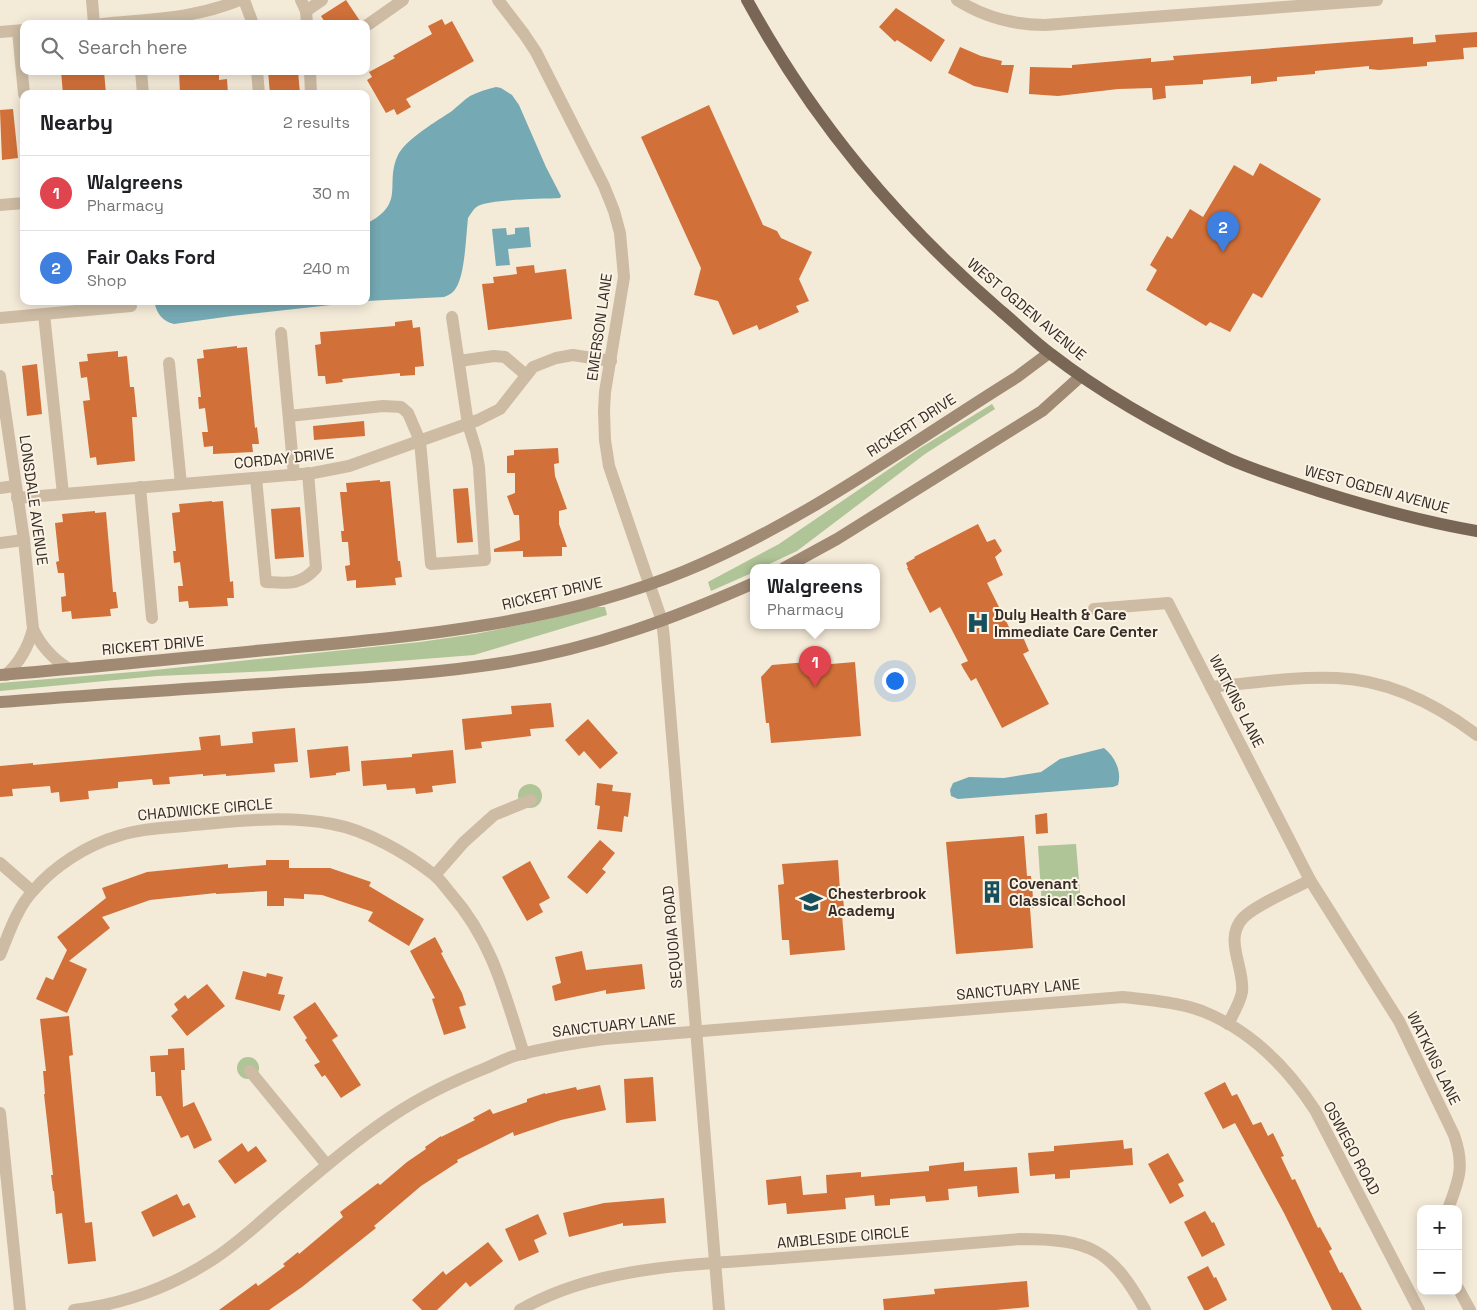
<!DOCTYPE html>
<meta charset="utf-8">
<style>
:root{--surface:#fff;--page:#f2f2f2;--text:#202124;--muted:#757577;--line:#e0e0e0;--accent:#1a73e8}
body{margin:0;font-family:"Space Grotesk",sans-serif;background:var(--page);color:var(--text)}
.controls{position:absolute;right:15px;bottom:15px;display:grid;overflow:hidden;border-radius:10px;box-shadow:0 2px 12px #0003}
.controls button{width:45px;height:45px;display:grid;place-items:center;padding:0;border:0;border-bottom:1px solid var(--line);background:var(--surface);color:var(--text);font:25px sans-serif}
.you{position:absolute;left:894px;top:680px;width:18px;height:18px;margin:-12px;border:4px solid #fff;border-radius:50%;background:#1a73e8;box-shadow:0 0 0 8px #1a73e833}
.badge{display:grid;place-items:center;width:32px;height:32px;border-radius:50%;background:var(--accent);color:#fff;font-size:16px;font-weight:700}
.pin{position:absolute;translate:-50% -41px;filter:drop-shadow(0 1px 2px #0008)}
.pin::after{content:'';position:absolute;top:26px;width:18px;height:15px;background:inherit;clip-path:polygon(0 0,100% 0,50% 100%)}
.popup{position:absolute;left:750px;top:564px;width:130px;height:65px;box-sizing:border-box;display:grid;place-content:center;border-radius:10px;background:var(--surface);filter:drop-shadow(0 1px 4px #0005);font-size:16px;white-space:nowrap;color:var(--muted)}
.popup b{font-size:19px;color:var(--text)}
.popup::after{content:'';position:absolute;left:50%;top:100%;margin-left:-10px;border:10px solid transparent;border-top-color:var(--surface)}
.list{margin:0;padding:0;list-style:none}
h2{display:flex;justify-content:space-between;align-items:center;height:65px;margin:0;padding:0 20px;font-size:21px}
h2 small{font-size:16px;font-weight:400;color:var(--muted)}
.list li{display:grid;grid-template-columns:32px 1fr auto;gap:15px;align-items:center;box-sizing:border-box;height:75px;padding:0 20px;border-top:1px solid var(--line)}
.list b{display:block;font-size:19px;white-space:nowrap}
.list p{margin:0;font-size:16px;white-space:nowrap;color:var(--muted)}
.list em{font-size:16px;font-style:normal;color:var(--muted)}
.icon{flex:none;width:28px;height:28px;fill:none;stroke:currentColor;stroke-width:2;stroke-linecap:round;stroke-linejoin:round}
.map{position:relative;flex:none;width:1477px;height:1310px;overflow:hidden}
.search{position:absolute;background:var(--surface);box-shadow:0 2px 12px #0003;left:20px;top:20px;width:350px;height:55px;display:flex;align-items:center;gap:12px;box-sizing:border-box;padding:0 18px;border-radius:10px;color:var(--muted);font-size:19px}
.panel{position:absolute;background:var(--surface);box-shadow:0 2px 12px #0003;left:20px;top:90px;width:350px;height:215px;border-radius:10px}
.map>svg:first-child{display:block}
.green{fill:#afc497}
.water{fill:#75a9b3}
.building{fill:#d17039}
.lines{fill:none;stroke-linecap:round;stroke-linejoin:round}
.street{stroke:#cdbba3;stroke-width:12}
.secondary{stroke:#a08a74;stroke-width:12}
.primary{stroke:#7a6655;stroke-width:12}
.labels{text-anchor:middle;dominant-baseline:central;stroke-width:4;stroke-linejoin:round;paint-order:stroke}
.street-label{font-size:15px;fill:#372d26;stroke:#fbf3e5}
.poi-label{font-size:15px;font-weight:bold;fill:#372d26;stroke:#fbf3e5;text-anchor:start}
</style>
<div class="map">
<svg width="1477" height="1310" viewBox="0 0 1477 1310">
<rect width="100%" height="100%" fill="#f4ead8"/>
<!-- green -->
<g class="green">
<path d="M992,404L995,409L925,454L797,551L761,568H754V572L711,591L708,582L779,544L920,448Z"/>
<path d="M596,607H605L607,615L474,655L271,671L157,676L0,691V683L145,671L420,642L475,634L539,621Z"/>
<circle cx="530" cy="796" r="12"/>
<path d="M1076,844L1081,905L1042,907L1038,846Z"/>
<circle cx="248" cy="1068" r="11"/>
</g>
<!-- water -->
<g class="water">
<path d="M496,87L501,88L512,95L519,105L546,167L561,196L560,198C542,199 491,199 478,206C473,209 471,214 468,218C466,236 465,274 456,288C453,293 449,295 444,297L367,301L232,316L174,324C162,321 157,314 154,301H366V224C407,203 384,185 398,155C406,139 437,121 452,111C458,106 464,100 470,96C478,92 487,89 496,87Z"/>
<path d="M529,227L531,247L508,249L510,265L496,266L492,229L506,228L507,235L515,234V228Z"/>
<path d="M1104,748C1115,757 1122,771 1118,785L1113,787L958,799L951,796L950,790L953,783L969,777L1004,778L1041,772L1060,759Z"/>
</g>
<!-- building -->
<g class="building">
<path d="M346,0L360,21L358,24H326L321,16Z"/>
<path d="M896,8L945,40L931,62L897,40L895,42L879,27Z"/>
<path d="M442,19L445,25L452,21L474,61L406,99L411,107L397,115L394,109L386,113L367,80L372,77L369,72L395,58L393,56L432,34L428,26Z"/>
<path d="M1477,32V47L1463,48L1464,59L1427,62V66L1379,70L1369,69V66L1315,71V74L1277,77V81L1251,84V76L1203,80V84L1165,86L1166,98L1153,100L1152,88L1118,89L1058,96L1029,94L1030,67L1072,68V65L1151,58V62L1174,60L1173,56L1413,37V44L1436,42L1435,35Z"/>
<path d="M960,47L981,56L1002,61L1001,65H1014L1008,93L974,86L948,73Z"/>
<path d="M61,71H104L106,94H63Z"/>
<path d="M179,71H219V80L227,79L228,94H180Z"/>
<path d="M268,71H298L300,94H270Z"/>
<path d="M709,105L763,225L777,231L781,238L812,252L799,279L809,301L796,306L799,312L759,330L757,325L733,335L718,301L694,295L701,268L641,137Z"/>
<path d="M13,109L18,158L2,160L0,110Z"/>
<path d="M1260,163L1321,199L1262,298L1253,293L1230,332L1210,322L1206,326L1146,290L1157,270L1150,265L1167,236L1172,239L1190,209L1203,217L1234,165L1253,176Z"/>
<path d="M534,265L535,273L566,269L572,319L488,330L482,284L494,283L493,277L517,274L516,267Z"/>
<path d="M412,320L413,328L420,327L424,366L415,367V375L400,376V373L342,379L343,382L326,384L325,376H318L315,345L321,344L320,332L395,326V322Z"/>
<path d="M237,346V348L247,347L255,428L257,427L259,444H252L253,452L213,454V446L204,447L202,432H208L205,408L199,409L198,397H201L197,359L204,358L203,350Z"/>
<path d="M118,351V357L127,356L130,387H134L137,417H132L135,461L97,465L96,457L90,458L83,401L90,400L87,377L81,378L79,362L88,361L87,354Z"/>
<path d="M37,364L42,414L27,416L22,366Z"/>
<path d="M364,421L365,436L314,440L313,426Z"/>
<path d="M558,448L559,463L554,464L555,476L567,509L559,511V524L567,547H562V556L523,557V551L494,552V549L520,540L519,515H514L507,496L515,493V473H507V456L514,455V450Z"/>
<path d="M380,480V482L390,481L398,561H400L402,577L395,578L396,585L356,588V580L347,581L345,566L350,565L348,542H342L341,531H344L340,492H347L346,483Z"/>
<path d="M468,488L473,542L457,543L453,489Z"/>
<path d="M212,501V502L223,501L230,582L233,581L234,598H227L228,606L189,608L188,601L179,602L178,586H183L180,562L174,563L173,551H176L172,513L180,512L179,504Z"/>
<path d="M300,507L304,557L275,559L271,509Z"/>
<path d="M95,511V513L106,512L113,592H116L118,608L110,609L111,616L72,619L71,611L62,612L61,597L66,596L64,573H58L56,562L59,561L55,523L63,522L62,514Z"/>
<path d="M978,524L987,542L995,539L1002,551L995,557L1003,575L987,583L1014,637L1021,633L1023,637L1029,651L1023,654L1049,704L1002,728L976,678L971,681L963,668L961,664L968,661L940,607L930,613L907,568H908L906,563L915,558L914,557Z"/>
<path d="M830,660L831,664L855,662L861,736L771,743L769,723H766L761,677L772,665Z"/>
<path d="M551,703L554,727L530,729L531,736L481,742L482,748L465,750L462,719L512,714L511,706Z"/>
<path d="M588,719L618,753L600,769L584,751L579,756L565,740Z"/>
<path d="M295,728L298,762L274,764L275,772L226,776V774L203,776V774L169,777L170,784L153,785L152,779L118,782V788L88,791L89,799L60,802L59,792L51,793L50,786L12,789L13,796L0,797V766L33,763V765L201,750L199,737L220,735L221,746L253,743L252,732Z"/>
<path d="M348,746L350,771L336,773V775L310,778L307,750Z"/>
<path d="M453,750L456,783L432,786L433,792L416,794L415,788L387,790L386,784L363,786L361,761L412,757V754Z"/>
<path d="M597,783L613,785L612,791L631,793L628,817L624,816L622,832L597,829L600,806L595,805Z"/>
<path d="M1047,813L1048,833L1036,834L1035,815Z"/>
<path d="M1024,836L1027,876H1031L1034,908H1030L1033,948L956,954L946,842Z"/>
<path d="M600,840L615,853L602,869L606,872L587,894L567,877Z"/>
<path d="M266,860H289V868H330L371,882L369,886L424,919L409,946L368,921L373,912L322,895L304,894V899L284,898V906H267V891L216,894V893L150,900L102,917L110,928L69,961L87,969L67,1013L36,999L46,977L53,980L67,950L57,937L106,898L102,888L147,872L228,864V868L266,865Z"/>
<path d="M838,860L840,891L842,890L845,915H842L845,950L790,955L789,940H782L778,885L784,884L782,864Z"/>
<path d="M530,861L550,898L539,904L543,912L527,921L502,877Z"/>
<path d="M435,937L443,952L441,953L462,993L466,1005L459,1007L466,1028L444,1035L432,999L435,998L410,951Z"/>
<path d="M582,951L586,970L642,964L645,989L606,994V990L555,1001L552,986L561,983L555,957Z"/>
<path d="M243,971L266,977L267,973L283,977L278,994L285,995L280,1011L235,999Z"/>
<path d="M207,984L225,1006L187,1036L171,1016L178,1010L174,1004L185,995L188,999Z"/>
<path d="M315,1002L338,1036L332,1040L361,1085L341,1098L325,1075L322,1077L314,1065L320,1062L305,1040L307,1038L293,1017Z"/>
<path d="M69,1016L73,1055L69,1056L85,1223L92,1222L96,1261L68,1264L62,1213L56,1214L54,1191H53L51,1175H53L44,1094H45L43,1071H46L40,1019Z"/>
<path d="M184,1048L185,1070H181L183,1107L194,1102L212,1140L194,1149L188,1135L181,1138L161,1096H156L155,1072H151L150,1056L168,1055V1049Z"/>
<path d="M653,1077L656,1121L626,1123L624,1079Z"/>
<path d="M1225,1082L1232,1096L1237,1094L1253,1125L1261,1122L1268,1136L1273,1133L1284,1156L1281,1157L1292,1180L1295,1179L1318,1228L1320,1227L1332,1249L1329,1251L1340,1273L1342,1272L1362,1310H1332L1284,1213L1235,1123L1223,1129L1204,1093Z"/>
<path d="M600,1085L606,1110L561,1120L514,1136L513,1132L457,1160L458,1162L421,1186L374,1226L376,1228L302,1287L269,1310H219L256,1283L258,1286L285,1266L283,1264L298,1252L299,1254L343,1217L340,1212L378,1183L380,1185L407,1162L426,1149L425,1147L441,1136V1137L475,1120L473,1118L490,1109L493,1114L527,1102V1099L545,1093V1094L576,1087L577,1090Z"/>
<path d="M1123,1140L1124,1149L1132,1148L1133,1165L1070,1170V1178L1055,1179V1174L1030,1176L1028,1153L1054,1151V1146Z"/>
<path d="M242,1143L248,1152L256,1146L267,1161L235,1184L218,1161Z"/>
<path d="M1168,1153L1184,1181L1178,1184L1184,1196L1170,1204L1148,1164Z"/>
<path d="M964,1162V1171L1017,1167L1019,1193L978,1197L977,1186L948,1189L949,1200L926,1202L925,1196L890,1199V1205L875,1206L874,1195L845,1198L846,1209L787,1214L786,1203L768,1205L766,1180L801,1176L803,1195L827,1193L826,1175L861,1172V1177L929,1171V1166Z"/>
<path d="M177,1194L183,1206L189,1203L196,1217L153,1237L141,1212Z"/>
<path d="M664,1198L666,1223L623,1226V1223L569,1237L563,1213L604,1203Z"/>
<path d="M1205,1211L1212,1223L1214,1222L1225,1245L1202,1257L1184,1222Z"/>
<path d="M538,1214L547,1234L534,1240L539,1252L519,1261L505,1229Z"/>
<path d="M488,1242L503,1261L470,1287L466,1282L437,1310H422L412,1300L443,1271L446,1275Z"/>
<path d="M1208,1266L1214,1278L1216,1277L1227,1300L1208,1310H1204L1187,1277Z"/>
<path d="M1027,1281L1029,1307L996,1310H884L883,1299L935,1294L934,1289Z"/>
</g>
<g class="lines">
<!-- street -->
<g class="street">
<path d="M92,0L94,24"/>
<path d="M244,0L253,24"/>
<path d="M301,0L306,11L307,24"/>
<path d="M498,0L524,34L536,52L604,186L614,211L620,233L624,277L605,392L604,411L605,440L609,466L662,621L664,638L719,1310"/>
<path d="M957,0C984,17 1013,25 1045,25L1377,0"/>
<path d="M306,11L322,0"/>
<path d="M102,24C152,19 193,19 240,0"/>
<path d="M366,26L403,0"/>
<path d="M18,31L24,94"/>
<path d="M0,32L24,30"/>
<path d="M141,71L143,94"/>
<path d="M257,71L259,94"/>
<path d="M310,71L311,94"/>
<path d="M0,205L24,203"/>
<path d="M44,314L63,494"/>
<path d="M0,318L131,306"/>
<path d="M281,333L294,475"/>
<path d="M459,361L494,356L505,357L526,375"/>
<path d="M169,363L181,484"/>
<path d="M0,376L24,540L33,629C41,646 53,659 69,669"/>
<path d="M289,416L383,406L401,407L408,413L420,441L431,564L485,560L479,467L476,450L468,424L452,317"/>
<path d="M256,478L266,582C287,583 300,586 316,568L308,473"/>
<path d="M140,487L152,618"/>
<path d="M0,488L15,486"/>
<path d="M17,498L313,473L349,466L478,420L500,409L533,367L556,358L573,355L611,361"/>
<path d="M0,543L24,540"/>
<path d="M1094,609L1168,603L1310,880L1399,1021L1454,1135C1465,1166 1459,1180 1448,1209"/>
<path d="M6,675C20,662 28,648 33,629"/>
<path d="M1211,687C1253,683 1295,676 1337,678C1389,680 1436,704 1477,735"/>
<path d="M0,863L32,891"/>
<path d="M435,875L464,842L494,815L531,800"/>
<path d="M0,955C9,933 17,908 33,891C54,866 87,845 118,836C142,828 167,828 193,825C240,821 285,815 332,824C366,830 406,853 433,874C440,879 445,887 451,894C493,942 505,995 524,1054"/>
<path d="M1228,1024C1233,1014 1240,1003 1242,992C1245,968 1223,939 1243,918C1255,905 1294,889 1310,880"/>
<path d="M250,1071L327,1165"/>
<path d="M0,1113L20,1310"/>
<path d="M1458,1288L1470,1310"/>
<path d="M74,1310C124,1304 173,1286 215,1258C236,1244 255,1227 274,1210C312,1178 350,1144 392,1116C422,1096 453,1081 486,1068C495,1064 505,1059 514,1056C544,1048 573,1043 604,1039L1123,997C1149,1000 1177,1002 1202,1011C1250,1030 1287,1067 1315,1110L1419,1310"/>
<path d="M520,1310C598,1265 694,1265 782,1258C861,1252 941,1246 1020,1239C1090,1239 1111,1249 1145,1310"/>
</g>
<!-- secondary -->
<g class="secondary">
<path d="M784,568L837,539L1042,411L1081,376"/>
<path d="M0,675C96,667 191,657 287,648C421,636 559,623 685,571C804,522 909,444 1017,377L1049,353"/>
<path d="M0,702C101,694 203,688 304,681C372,677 441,673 508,662C594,648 675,618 754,583"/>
</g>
<!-- primary -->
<path class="primary" d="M747,0C813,121 897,221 1001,311C1018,325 1033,341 1051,354C1105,396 1167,430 1229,459C1259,472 1291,482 1322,492C1373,508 1424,522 1477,531"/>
</g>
<!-- icons -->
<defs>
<symbol id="hospital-bare" viewBox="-9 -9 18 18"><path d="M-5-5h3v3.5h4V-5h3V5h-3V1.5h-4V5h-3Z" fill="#184f5c" stroke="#fbf3e5" stroke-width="2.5" paint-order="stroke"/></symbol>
<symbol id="building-bare" viewBox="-9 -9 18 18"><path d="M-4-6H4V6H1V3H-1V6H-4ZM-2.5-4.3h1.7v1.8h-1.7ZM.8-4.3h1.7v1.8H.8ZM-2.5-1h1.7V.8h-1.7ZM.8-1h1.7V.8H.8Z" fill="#184f5c" stroke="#fbf3e5" stroke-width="2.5" paint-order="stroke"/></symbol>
<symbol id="school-bare" viewBox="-9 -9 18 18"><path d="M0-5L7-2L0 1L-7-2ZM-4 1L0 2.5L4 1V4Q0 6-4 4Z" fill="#184f5c" stroke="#fbf3e5" stroke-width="2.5" paint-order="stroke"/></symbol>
</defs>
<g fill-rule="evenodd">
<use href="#hospital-bare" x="962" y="607" width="32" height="32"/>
<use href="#building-bare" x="976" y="876" width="32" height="32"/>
<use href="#school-bare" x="795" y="886" width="32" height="32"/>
</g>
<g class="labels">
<!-- street labels -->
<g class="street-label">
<text transform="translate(1027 309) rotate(40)">WEST OGDEN AVENUE</text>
<text transform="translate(599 327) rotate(-82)">EMERSON LANE</text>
<text transform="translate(911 425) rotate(-33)">RICKERT DRIVE</text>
<text transform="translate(284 458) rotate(-6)">CORDAY DRIVE</text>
<text transform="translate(1377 489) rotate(15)">WEST OGDEN AVENUE</text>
<text transform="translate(34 500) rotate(82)">LONSDALE AVENUE</text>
<text transform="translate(552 593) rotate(-13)">RICKERT DRIVE</text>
<text transform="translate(153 645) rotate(-5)">RICKERT DRIVE</text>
<text transform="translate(1237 701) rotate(63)">WATKINS LANE</text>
<text transform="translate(205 809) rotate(-5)">CHADWICKE CIRCLE</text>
<text transform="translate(672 937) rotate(-95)">SEQUOIA ROAD</text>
<text transform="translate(1018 989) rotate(-5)">SANCTUARY LANE</text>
<text transform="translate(614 1025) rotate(-6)">SANCTUARY LANE</text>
<text transform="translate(1434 1058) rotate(64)">WATKINS LANE</text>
<text transform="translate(1352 1148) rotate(62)">OSWEGO ROAD</text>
<text transform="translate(843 1237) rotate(-5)">AMBLESIDE CIRCLE</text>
</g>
<!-- poi labels -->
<g class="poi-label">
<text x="994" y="614">Duly Health &amp; Care<tspan x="994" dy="17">Immediate Care Center</tspan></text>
<text x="1009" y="883">Covenant<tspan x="1009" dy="17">Classical School</tspan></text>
<text x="828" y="893">Chesterbrook<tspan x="828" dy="17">Academy</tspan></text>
</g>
</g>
</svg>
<div class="controls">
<button>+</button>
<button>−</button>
</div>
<div class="you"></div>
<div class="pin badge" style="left:815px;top:687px;background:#e0444e">1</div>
<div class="popup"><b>Walgreens</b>Pharmacy</div>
<div class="pin badge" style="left:1223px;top:252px;background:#3f7fe0">2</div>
<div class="search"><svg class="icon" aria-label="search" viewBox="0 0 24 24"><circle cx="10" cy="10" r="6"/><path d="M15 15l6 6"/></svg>Search here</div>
<section class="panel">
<h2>Nearby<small>2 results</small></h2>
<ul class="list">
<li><span class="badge" style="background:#e0444e">1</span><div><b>Walgreens</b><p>Pharmacy</p></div><em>30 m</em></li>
<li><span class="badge" style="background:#3f7fe0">2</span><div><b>Fair Oaks Ford</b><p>Shop</p></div><em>240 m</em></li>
</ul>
</section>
</div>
